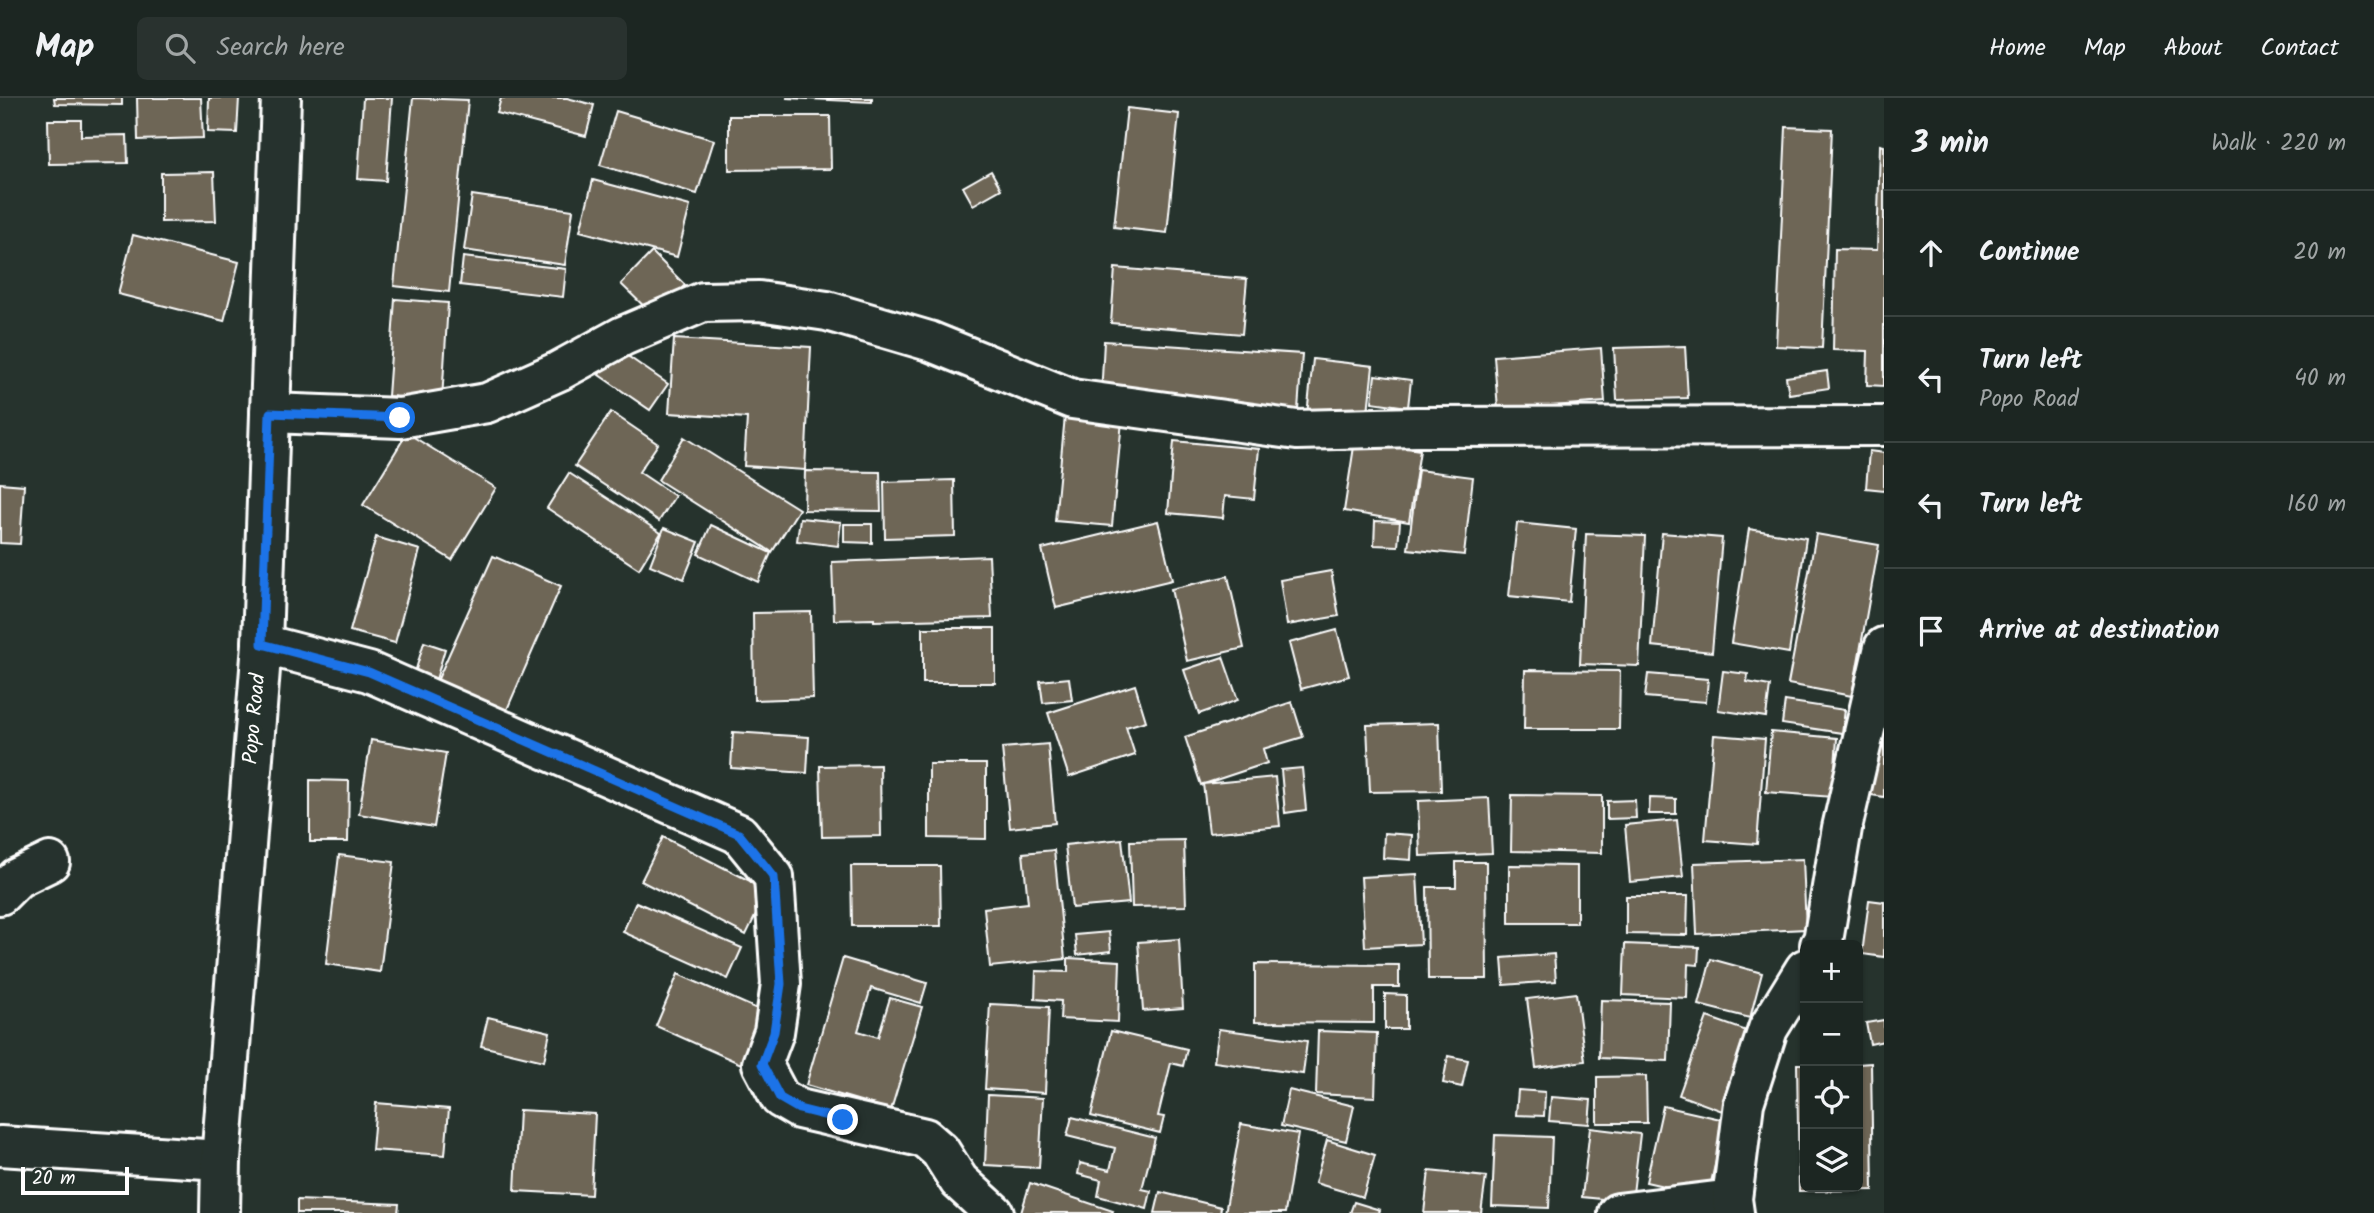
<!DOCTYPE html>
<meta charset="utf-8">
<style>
:root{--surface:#1c2622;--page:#29322f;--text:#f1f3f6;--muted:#a0a5a5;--line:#3a4340}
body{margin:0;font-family:Kalam,sans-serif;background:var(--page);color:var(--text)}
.controls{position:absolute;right:21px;bottom:21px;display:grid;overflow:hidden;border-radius:10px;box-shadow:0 2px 5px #0004}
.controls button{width:63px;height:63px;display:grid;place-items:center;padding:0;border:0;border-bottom:2px solid var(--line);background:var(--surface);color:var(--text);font:35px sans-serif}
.scale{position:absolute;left:21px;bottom:18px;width:108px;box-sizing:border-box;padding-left:7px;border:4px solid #fff;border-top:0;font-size:19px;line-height:24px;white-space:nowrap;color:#fff;-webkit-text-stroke:5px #26332d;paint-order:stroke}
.stop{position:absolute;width:21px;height:21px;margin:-16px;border:5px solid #1a73e8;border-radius:50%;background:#fff}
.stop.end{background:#1a73e8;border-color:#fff;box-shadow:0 2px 7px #0008}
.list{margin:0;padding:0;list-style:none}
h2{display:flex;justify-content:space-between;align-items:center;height:91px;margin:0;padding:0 28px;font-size:30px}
h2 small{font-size:23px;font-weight:400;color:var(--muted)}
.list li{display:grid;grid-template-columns:46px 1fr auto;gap:21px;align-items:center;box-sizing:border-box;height:126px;padding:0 28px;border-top:2px solid var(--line)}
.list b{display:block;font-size:26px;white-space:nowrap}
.list p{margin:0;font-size:23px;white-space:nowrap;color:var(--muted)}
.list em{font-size:23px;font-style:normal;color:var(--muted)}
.icon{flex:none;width:38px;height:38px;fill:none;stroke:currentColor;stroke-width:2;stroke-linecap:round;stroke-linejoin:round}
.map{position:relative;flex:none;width:1884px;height:1115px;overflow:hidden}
header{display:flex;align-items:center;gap:42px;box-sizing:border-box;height:98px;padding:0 35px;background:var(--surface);border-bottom:2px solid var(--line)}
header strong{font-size:33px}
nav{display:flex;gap:38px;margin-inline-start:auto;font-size:24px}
.search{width:490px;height:63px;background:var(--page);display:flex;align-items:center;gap:18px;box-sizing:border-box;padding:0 24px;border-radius:10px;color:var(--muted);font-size:26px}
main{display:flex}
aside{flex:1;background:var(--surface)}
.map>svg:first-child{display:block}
.building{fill:#6e6657;stroke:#fff;stroke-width:2}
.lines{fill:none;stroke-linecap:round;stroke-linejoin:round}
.street-casing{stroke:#fff;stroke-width:44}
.secondary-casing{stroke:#fff;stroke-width:44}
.street{stroke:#26332d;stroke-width:38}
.secondary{stroke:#26332d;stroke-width:38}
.route{stroke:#1a73e8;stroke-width:9}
.labels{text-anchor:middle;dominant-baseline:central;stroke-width:6;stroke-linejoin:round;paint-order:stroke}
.street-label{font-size:21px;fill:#fff;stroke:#26332d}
</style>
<header>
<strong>Map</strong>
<div class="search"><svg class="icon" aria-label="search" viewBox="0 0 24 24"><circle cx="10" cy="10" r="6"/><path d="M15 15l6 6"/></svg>Search here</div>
<nav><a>Home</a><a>Map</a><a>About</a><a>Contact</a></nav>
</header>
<main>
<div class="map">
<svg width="1884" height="1115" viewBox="0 0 1884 1115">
<rect width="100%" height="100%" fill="#26332d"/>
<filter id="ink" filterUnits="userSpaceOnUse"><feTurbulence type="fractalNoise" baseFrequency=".0143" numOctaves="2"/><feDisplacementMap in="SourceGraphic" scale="14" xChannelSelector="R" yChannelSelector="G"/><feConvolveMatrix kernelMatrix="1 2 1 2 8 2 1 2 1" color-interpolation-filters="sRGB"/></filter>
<g filter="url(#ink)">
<!-- building -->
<g class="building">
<path d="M54,0H122V7L55,6Z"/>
<path d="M137,0H201L203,40L138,42Z"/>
<path d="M209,0H239L237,35L208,34Z"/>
<path d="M363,0H392L386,83L358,81Z"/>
<path d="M413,0L468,2L449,194L394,188Z"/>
<path d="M501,0H567L594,7L586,38L497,15Z"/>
<path d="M786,0H872V4Z"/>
<path d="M1127,10L1179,16L1167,135L1114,129Z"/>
<path d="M616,13L714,42L697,96L600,67Z"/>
<path d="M729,18H830L831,71L729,72Z"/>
<path d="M48,22H81V38L127,37L128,65L49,66Z"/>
<path d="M1786,29L1832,31L1822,250L1776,248Z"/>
<path d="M1880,47L1884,48V288L1867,287L1868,253L1833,252L1835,151L1877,152Z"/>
<path d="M991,73L1001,91L973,107L963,89Z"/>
<path d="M214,74L216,123L161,124V75Z"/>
<path d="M593,82L690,108L677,159L580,133Z"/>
<path d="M472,97L573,112L565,167L464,152Z"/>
<path d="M133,137L239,164L224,223L118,196Z"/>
<path d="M652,154L685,187L654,218L621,186Z"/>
<path d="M463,159L566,171L563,199L460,187Z"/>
<path d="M1115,170L1247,181L1242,236L1111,225Z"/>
<path d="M395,201L448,205L442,302L388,298Z"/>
<path d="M674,241L811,249L805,372L744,368L747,320L669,315Z"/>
<path d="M1104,243L1302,256L1298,312L1101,299Z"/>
<path d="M1685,248L1688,300L1617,302L1614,250Z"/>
<path d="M616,250L668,286L650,312L599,277Z"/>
<path d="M1601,250L1605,304L1498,312L1494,258Z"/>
<path d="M1313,261L1373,268L1367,323L1307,317Z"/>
<path d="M1827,273L1829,290L1789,296L1786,279Z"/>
<path d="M1375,277L1411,282L1408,309L1372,304Z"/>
<path d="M1066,307L1123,312L1112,428L1055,423Z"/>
<path d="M611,314L658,346L639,374L675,398L659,423L575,368Z"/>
<path d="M407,335L496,390L452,462L363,407Z"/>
<path d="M684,339L799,411L772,454L658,382Z"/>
<path d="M1355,342L1420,352L1409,424L1344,413Z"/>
<path d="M1174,343L1259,351L1254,401L1225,398L1223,420L1168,415Z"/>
<path d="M1869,353L1884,355V392L1866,390Z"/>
<path d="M1418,372L1473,379L1464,457L1408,451Z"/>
<path d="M805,373L880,374L881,413L804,412Z"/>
<path d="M569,375L661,435L639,471L547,410Z"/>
<path d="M954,382L955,438L885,440L884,384Z"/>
<path d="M0,385L24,387L20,446L0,445Z"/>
<path d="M800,420L841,424L838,448L797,443Z"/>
<path d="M1158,423L1172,482L1056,510L1042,451Z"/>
<path d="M1375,423L1400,424L1398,448L1374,447Z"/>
<path d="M1517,425L1576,431L1569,504L1509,498Z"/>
<path d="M844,426H872V445L844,444Z"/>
<path d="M711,427L771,455L758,484L698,456Z"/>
<path d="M664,430L699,444L684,481L650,467Z"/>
<path d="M1749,431L1806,440L1789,555L1731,545Z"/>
<path d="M1662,435L1722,440L1712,554L1652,548Z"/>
<path d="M1586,436L1645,438L1639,568L1580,566Z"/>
<path d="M1816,436L1879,447L1852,598L1788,586Z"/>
<path d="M376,439L420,452L395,545L350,533Z"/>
<path d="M493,458L561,488L502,623L433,592Z"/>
<path d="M989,458L992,520L874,523V521L834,522L832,464Z"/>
<path d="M1331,473L1339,518L1287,527L1280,482Z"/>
<path d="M1228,478L1244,550L1187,563L1171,491Z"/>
<path d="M811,514L813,600L754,602L753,515Z"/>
<rect x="923" y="530" width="72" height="55"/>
<path d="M1337,532L1349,578L1301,591L1289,545Z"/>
<path d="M424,544L445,551L435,585L414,578Z"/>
<path d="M1223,559L1238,602L1199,616L1184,572Z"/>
<path d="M1525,572L1620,573L1619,631H1524Z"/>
<path d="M1723,573L1748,576L1747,584L1770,588L1766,619L1718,612Z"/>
<path d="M1648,576L1708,581L1706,604L1645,599Z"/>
<path d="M1069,580L1072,602L1043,605L1040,583Z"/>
<path d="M1135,587L1146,623L1126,629L1135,657L1069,679L1048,615Z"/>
<path d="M1785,603L1845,612L1842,635L1782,626Z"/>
<path d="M1292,604L1303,639L1263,651L1267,665L1201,687L1185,639Z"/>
<path d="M1439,625L1441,693L1370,694L1367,627Z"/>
<path d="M1884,633V699L1865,696Z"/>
<path d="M733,634L809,639L807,675L731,670Z"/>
<path d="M1771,634L1837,640L1833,699L1766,694Z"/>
<path d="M1714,637L1765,641L1757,746L1705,742Z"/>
<path d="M371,642L446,655L434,729L359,716Z"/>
<path d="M1048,646L1055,725L1010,730L1002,650Z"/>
<path d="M929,666H986V741L929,740Z"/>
<path d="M880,667L881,738L822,739L820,668Z"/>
<path d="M1302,670L1306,712L1285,715L1281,672Z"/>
<path d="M1275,679L1280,728L1209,735L1203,686Z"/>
<path d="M310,682L349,683L348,744H310Z"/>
<path d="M1512,697L1602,698V755L1511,753Z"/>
<path d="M1489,700L1492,755L1420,758L1418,703Z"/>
<path d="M1650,700L1676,701V716H1649Z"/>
<path d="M1635,702L1636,720L1607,721V703Z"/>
<path d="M1677,722L1683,779L1630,784L1625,727Z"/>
<path d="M1384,735L1412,737L1411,762L1383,760Z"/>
<path d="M663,739L768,792L746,837L641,783Z"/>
<path d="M1122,741L1129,805L1072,810L1065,747Z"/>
<path d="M1184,742L1186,808L1132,809L1130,743Z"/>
<path d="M1054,752L1065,861L990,869L984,810L1028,805L1023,755Z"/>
<path d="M339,757L394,764L380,874L326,866Z"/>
<path d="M1803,761L1806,831L1697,836L1694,765Z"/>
<path d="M1456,764H1486L1487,881H1428L1427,789H1456Z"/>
<path d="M1509,767L1577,768V825H1509Z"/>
<path d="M851,768H940L941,828H852Z"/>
<path d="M1417,776L1421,846L1365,849L1361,779Z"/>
<path d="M1626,798H1688L1687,837L1626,836Z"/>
<path d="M1869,802L1884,804V859L1862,856Z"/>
<path d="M636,804L742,850L728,881L623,834Z"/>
<path d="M1109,834L1111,853L1077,857L1075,837Z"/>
<path d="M1179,841L1183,910L1143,913L1138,844Z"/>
<path d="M1625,846L1699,849L1698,867L1688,866L1687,900L1623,897Z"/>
<path d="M1554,856L1556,883L1504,887L1502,860Z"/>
<path d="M843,860L927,885L921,905L871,890L858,933L878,939L890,900L922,909L891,1012L806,987Z"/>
<path d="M1068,860L1120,863L1118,924L1060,921L1061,903L1035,901L1036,873L1068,874Z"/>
<path d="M1711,861L1762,875L1750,920L1699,907Z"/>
<path d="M1255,866L1399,867V889H1374V925L1255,924Z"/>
<path d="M678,876L764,914L741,966L656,928Z"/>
<path d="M1576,895L1585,963L1536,970L1527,901Z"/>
<path d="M1385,896L1406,897V931H1385Z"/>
<path d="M1601,902L1670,904L1668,963L1599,960Z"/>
<path d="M990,906L1049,909L1045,995L985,991Z"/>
<path d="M488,919L550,934L544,963L481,948Z"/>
<path d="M1707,919L1747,933L1723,1001L1729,1003L1725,1014L1679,997Z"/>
<path d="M1884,922V943L1870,946L1866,925Z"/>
<path d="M1219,931L1307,943L1303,976L1214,964Z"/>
<path d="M1111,933L1187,951L1183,968L1171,965L1158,1018L1164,1019L1160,1035L1091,1018Z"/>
<path d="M1318,933L1377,935L1375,999L1316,996Z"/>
<path d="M1448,958L1468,962L1462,989L1443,985Z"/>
<path d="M1871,965L1873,1092L1799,1093L1797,966H1805V1089H1858V966Z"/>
<path d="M1646,978L1647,1025H1597V979Z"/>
<path d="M1289,992L1354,1008L1346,1043L1281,1028Z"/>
<path d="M1518,992L1545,994L1544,1018L1516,1017Z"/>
<path d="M988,997L1043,1000L1039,1070L985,1067Z"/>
<path d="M1551,999L1591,1002L1589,1026L1549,1023Z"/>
<path d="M376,1005L449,1011L445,1057L372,1052Z"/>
<path d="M1663,1008L1725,1022L1708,1098L1646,1084Z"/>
<path d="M519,1012L595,1016L591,1097L515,1093Z"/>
<path d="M1072,1019L1155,1040L1142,1091L1151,1093L1147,1111L1098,1098L1101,1082L1078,1076L1080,1065L1110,1072L1115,1050L1067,1038Z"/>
<path d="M1241,1026L1298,1036L1285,1115H1225Z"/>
<path d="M1590,1030L1640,1036L1632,1104L1582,1099Z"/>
<path d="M1495,1037L1552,1039L1549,1110L1492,1108Z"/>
<path d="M1327,1042L1375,1057L1363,1099L1315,1085Z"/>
<path d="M1429,1073L1486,1079L1481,1115H1424Z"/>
<path d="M1030,1085L1113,1113L1112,1115H1021Z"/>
<path d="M1160,1094L1221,1109L1220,1115H1155Z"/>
<path d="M297,1102L399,1106L398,1115H297Z"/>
<path d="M1354,1104L1380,1112L1379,1115H1350Z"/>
</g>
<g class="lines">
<defs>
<g id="street">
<path d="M270,315L400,320L487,305L559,273L623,238L703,204L759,203L827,213L929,243L1072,301L1297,332L1416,329L1884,328"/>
<path d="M262,546L369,574L739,736L774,779L781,886L774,934L762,966L780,1000L799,1011L925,1040L940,1053L959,1083L994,1115"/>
<path d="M0,797L17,780L50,764"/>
<path d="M1820,847L1823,843L1842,730L1884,549"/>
<path d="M0,1048L221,1062"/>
<path d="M1618,1115L1732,1101"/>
<path d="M1734,1115L1732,1101L1744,1005L1768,931L1805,871"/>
</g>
<path id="secondary" d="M220,1115L221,1062L262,546L281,0"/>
</defs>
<!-- street casing -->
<use href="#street" class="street-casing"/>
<!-- secondary casing -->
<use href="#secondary" class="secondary-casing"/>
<!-- street -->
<use href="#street" class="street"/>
<!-- secondary -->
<use href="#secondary" class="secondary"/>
</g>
</g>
<g class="lines" filter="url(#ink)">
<!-- route -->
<path class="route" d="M400,320L270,315L262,546L369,574L739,736L774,779L781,886L774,934L762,966L780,1000L799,1011L843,1022"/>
</g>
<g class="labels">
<!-- street labels -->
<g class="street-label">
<text transform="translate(255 621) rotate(-85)">Popo Road</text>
</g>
</g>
</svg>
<div class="controls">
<button>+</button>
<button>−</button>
<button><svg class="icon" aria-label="locate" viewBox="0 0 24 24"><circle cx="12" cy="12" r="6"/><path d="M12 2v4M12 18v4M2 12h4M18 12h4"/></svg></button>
<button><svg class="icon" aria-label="layers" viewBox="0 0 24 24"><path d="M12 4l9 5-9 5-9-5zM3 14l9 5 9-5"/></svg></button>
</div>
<div class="scale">20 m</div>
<div class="stop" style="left:400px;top:320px"></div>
<div class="stop end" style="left:843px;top:1022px"></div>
</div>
<aside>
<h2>3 min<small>Walk · 220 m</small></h2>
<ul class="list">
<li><svg class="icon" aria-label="ahead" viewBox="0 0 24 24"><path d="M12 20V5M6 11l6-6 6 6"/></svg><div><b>Continue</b></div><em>20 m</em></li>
<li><svg class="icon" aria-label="left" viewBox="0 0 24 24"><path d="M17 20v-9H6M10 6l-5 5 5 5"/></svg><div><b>Turn left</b><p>Popo Road</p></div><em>40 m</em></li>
<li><svg class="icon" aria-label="left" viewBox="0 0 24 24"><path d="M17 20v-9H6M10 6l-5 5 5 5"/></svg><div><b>Turn left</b></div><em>160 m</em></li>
<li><svg class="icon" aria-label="arrive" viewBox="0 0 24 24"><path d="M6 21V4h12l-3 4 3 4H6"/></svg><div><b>Arrive at destination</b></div></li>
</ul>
</aside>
</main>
